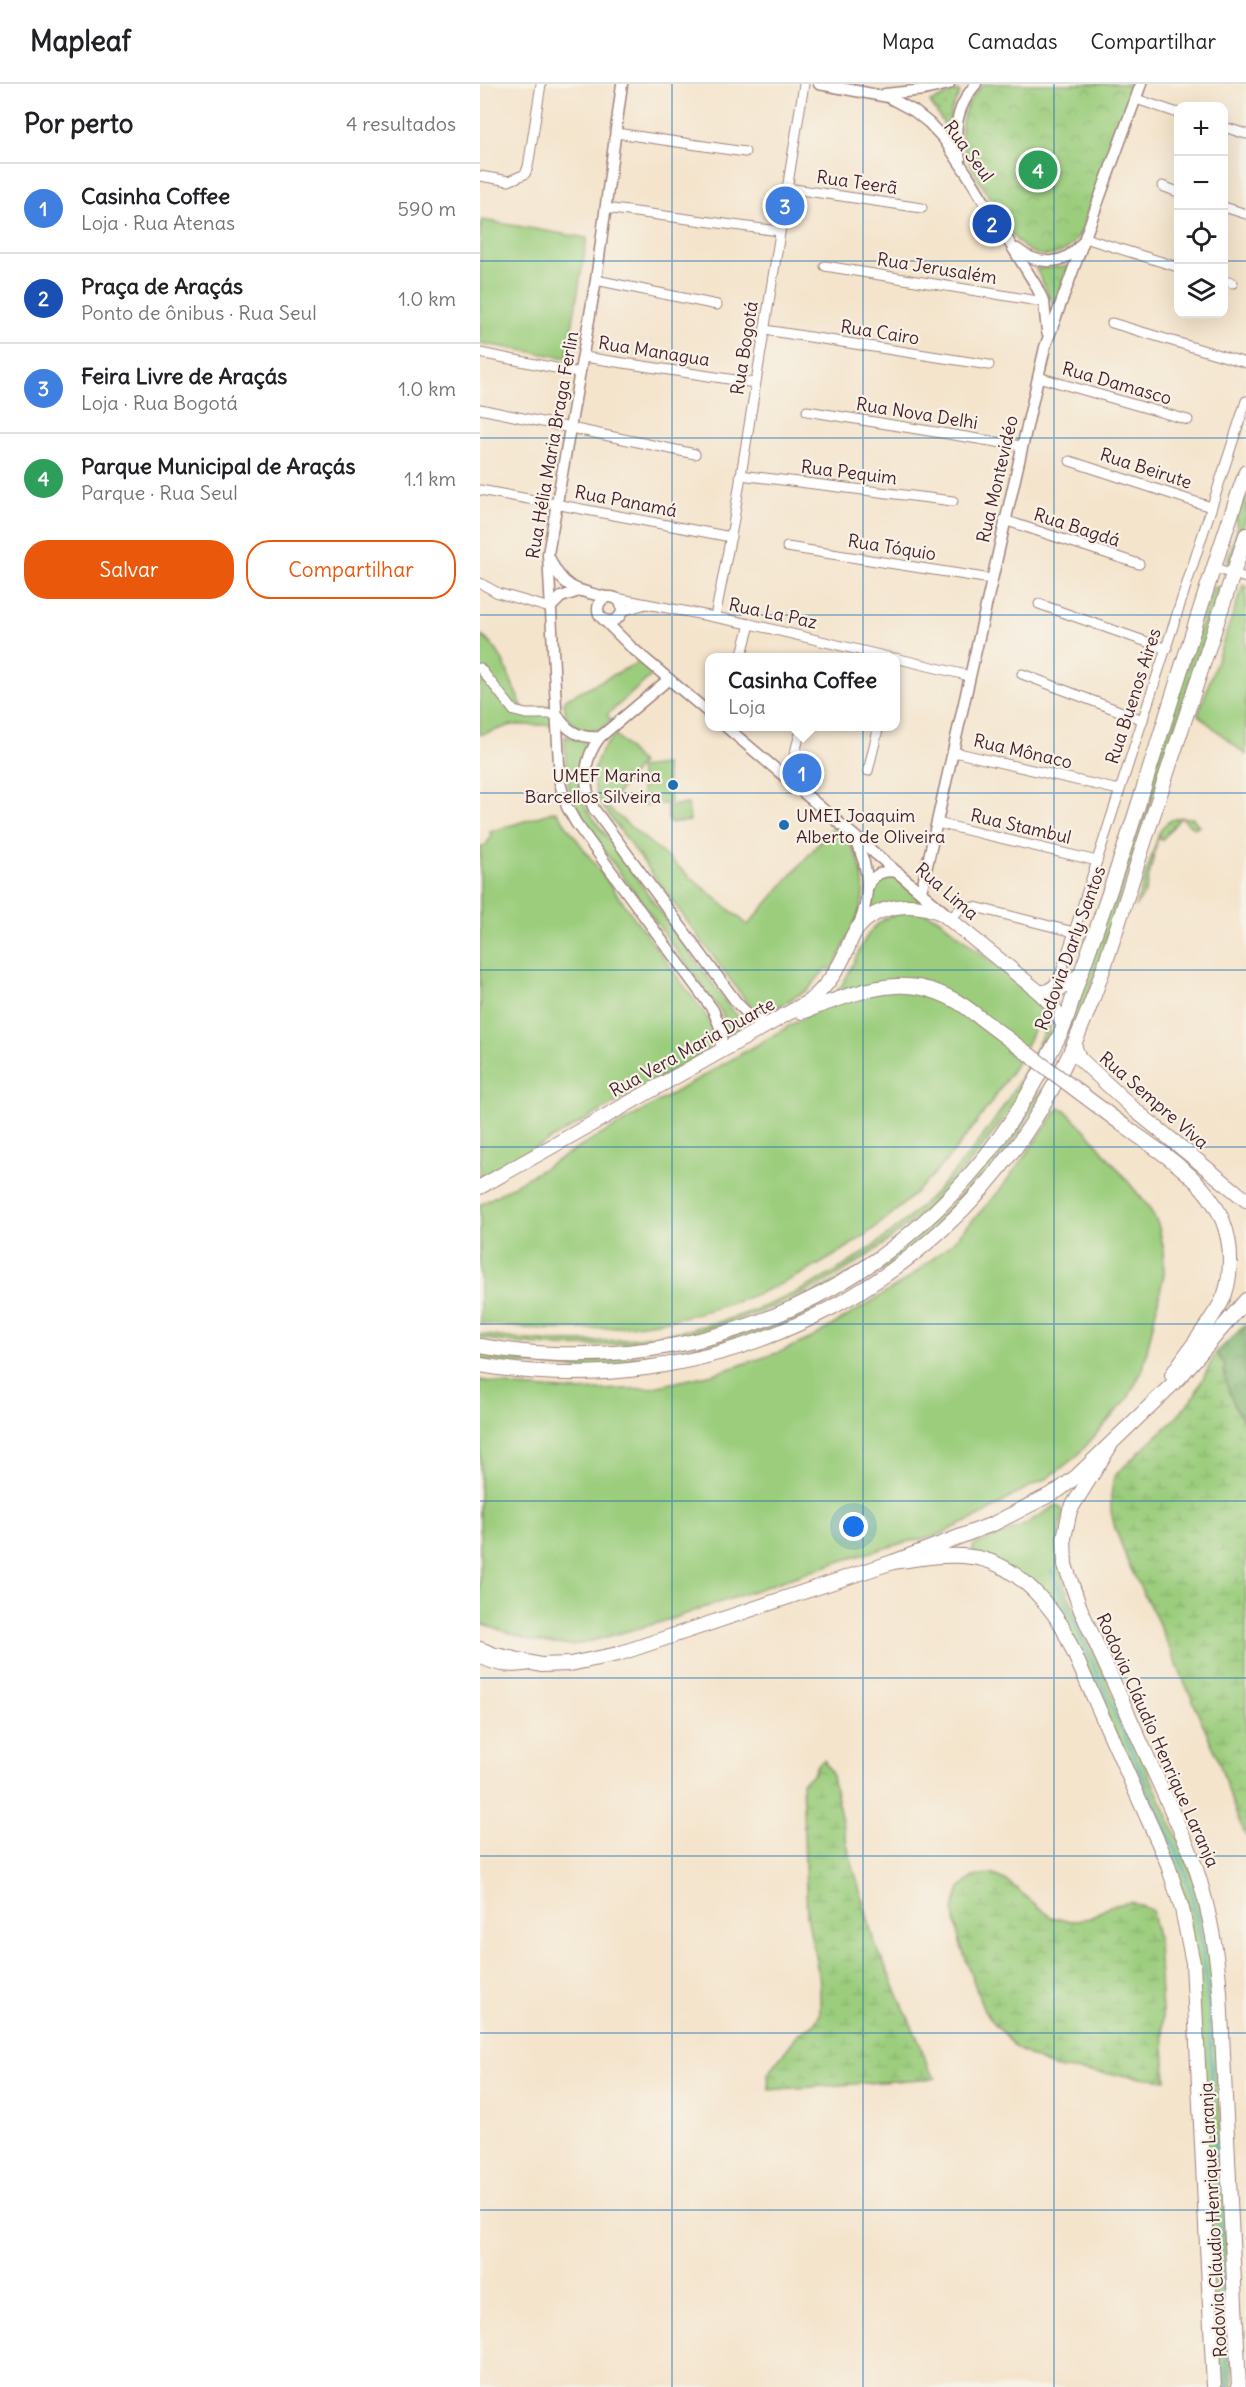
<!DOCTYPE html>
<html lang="pt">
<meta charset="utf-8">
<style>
:root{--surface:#fff;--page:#f6f6f6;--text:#202124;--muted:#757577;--line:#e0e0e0;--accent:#ea580c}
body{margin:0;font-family:Delius,sans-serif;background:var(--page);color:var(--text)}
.controls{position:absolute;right:18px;top:18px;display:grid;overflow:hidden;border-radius:12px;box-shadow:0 6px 24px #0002}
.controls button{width:54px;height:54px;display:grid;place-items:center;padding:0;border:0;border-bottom:2px solid var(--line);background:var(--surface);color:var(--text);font:30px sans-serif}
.you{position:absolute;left:374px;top:1443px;width:21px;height:21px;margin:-15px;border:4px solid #fff;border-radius:50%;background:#1a73e8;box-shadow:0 0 0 9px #1a73e833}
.badge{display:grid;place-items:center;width:39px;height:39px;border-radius:50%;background:var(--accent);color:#fff;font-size:20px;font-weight:700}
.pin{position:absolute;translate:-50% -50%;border:3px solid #fff;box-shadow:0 2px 6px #0006}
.popup{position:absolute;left:225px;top:569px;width:195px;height:78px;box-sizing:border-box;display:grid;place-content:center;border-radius:12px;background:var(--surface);filter:drop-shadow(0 2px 4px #0005);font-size:20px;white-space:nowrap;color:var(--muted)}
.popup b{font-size:22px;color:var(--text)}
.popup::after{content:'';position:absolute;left:50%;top:100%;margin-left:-12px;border:12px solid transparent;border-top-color:var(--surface)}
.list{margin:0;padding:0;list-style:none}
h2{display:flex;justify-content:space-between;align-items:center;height:78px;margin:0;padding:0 24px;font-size:26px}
h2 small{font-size:20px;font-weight:400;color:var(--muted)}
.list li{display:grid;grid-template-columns:39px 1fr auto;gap:18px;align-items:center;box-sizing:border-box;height:90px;padding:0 24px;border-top:2px solid var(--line)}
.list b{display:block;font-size:22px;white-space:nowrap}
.list p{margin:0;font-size:20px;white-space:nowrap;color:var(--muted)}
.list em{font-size:20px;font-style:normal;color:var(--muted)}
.actions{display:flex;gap:12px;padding:18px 24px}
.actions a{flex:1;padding:14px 0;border:2px solid var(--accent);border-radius:24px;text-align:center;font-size:21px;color:var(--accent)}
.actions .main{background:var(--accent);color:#fff}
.icon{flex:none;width:33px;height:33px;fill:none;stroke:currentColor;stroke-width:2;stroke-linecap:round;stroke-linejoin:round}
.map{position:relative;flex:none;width:766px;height:2303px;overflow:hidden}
header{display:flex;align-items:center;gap:36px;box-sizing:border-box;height:84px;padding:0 30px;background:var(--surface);border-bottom:2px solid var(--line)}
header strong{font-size:28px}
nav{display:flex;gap:33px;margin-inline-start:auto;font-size:21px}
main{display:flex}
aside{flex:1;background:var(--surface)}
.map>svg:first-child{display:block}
.grass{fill:#9bcd7d;stroke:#727654;stroke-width:1.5}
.forest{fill:url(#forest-crowns);stroke:#63684c;stroke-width:1.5}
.wetland{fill:url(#wetland-marsh);stroke:#727654;stroke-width:1.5}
.park{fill:url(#park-crowns);stroke:#727654;stroke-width:1.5}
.garden{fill:url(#garden-dots);stroke:#727654;stroke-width:1.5}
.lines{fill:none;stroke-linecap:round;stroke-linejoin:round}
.stream{stroke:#5da3d3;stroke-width:2}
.minor-casing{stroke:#9f827c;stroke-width:11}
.tertiary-casing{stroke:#9f827c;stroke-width:13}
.secondary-casing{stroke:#9f827c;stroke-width:14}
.primary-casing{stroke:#9f827c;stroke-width:16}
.minor{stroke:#fff;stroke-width:9}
.tertiary{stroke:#fff;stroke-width:10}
.secondary{stroke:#fff;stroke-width:12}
.primary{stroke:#fff;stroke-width:14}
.primary-bridge-casing{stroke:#9f827c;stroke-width:16;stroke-linecap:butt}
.primary-bridge{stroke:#fff;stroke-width:14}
.grid{fill:none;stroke:#1f6fb2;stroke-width:1.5;stroke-opacity:0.55}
.poi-dot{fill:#1f6fb2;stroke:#f7f3e8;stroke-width:2}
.labels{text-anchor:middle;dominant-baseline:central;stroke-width:4.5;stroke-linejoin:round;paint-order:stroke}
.street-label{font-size:18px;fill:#4a1f2b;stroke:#f7f3e8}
.poi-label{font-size:18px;fill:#4a1f2b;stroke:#f7f3e8;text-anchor:end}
</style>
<header>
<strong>Mapleaf</strong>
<nav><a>Mapa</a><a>Camadas</a><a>Compartilhar</a></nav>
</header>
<main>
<aside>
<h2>Por perto<small>4 resultados</small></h2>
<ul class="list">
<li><span class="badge" style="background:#3f7fe0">1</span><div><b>Casinha Coffee</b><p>Loja · Rua Atenas</p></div><em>590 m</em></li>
<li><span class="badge" style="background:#1a4fb4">2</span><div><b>Praça de Araçás</b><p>Ponto de ônibus · Rua Seul</p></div><em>1.0 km</em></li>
<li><span class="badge" style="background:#3f7fe0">3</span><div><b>Feira Livre de Araçás</b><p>Loja · Rua Bogotá</p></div><em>1.0 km</em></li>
<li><span class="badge" style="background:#2e9e5b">4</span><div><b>Parque Municipal de Araçás</b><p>Parque · Rua Seul</p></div><em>1.1 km</em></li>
</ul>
<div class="actions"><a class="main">Salvar</a><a>Compartilhar</a></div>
</aside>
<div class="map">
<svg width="766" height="2303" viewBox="0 0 766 2303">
<defs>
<pattern id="forest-crowns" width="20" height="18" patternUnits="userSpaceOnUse" patternTransform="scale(1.5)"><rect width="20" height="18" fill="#7cb06c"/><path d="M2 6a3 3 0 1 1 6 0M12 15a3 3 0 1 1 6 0" fill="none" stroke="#688f59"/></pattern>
<pattern id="wetland-marsh" width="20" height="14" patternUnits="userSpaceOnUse" patternTransform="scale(1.5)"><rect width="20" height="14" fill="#9bcd7d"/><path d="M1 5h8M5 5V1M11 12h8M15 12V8" fill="none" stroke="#87b06c"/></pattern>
<pattern id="park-crowns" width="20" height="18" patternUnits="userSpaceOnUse" patternTransform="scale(1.5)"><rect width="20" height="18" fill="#9bcd7d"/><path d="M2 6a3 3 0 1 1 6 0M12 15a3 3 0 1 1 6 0" fill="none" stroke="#87b06c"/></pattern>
<pattern id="garden-dots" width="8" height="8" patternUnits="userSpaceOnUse" patternTransform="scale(1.5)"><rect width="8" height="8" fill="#9bcd7d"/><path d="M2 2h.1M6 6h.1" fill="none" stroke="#87b06c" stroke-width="1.8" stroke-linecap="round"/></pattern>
</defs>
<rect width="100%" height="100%" fill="#f7f3e8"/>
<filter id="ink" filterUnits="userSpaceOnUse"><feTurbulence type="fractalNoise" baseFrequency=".0167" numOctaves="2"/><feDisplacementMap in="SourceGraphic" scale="12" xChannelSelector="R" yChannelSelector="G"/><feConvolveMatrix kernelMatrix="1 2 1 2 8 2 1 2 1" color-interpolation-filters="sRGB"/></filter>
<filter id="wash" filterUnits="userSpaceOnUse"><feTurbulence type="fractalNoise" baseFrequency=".008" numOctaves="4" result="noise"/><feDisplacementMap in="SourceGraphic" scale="24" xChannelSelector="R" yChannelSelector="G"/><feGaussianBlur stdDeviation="1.35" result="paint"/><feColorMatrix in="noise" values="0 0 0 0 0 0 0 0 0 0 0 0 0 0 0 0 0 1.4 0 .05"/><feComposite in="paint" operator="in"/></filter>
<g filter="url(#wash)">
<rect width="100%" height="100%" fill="#f4e4cc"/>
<!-- grass -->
<g class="grass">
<path d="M2,136L107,154L87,274L0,259V151Z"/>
<path d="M766,405V434L750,483L747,478L757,447L756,435Z"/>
<path d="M763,501L766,502V671L718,631Z"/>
<path d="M736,503L741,504L608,911L593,948L589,940L733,504Z"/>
<path d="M0,551C28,568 28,600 44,625L48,627L71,621L72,641H32L0,651Z"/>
<path d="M159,578L173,590L127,631L132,637C111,657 84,645 84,617L87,614Z"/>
<path d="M136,651L161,679L127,723L268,841L353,743C377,760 389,794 381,822C374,844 362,865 353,886L346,884L329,905L284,931L269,921L120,719C108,694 114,668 136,651Z"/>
<path d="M85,652L109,659C97,680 96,702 106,724L250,924L267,941L248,952L242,929L100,734C85,708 86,681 85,652Z"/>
<path d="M185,681L190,719L164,722L159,684Z"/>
<path d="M208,720L210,737L189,739L187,722Z"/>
<path d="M76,727L232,940C237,952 235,962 224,969L0,1095V764L6,761L11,753L10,748Z"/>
<path d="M413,792L439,813L440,817L390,828C393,809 391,793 413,792Z"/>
<path d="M426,826L443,828L459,835L561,919C557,953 522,1003 502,1031C385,1197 199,1268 0,1239V1121L344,922C350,915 357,908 362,901C383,867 381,838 426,826Z"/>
<path d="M570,934C573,963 539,1010 523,1035C406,1207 204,1290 0,1254V1250C252,1291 471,1167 570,934Z"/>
<path d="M565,1004L540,1049L486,1116L422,1174L310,1240L208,1273L101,1285L0,1276V1268L58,1276H122L185,1269L247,1255L434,1155L465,1126L495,1095L521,1062L554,1013Z"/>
<path d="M579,1024L584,1025L608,1049L668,1122L678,1140L683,1162L684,1190L663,1285L648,1314L597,1372L568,1394L541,1407L504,1430L456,1452L430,1457L364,1476L185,1537L100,1560L84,1561L52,1557L0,1539V1296L38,1303L97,1307L170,1304L233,1290L300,1268L332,1254L425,1197L473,1158L521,1105Z"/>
<path d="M575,1422H579L583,1427L577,1473L585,1504L699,1757L716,1800L733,1881L753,2303H740L709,1825L686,1761L579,1527L492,1467L494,1461L541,1443Z"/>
</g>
<!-- forest -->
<path class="forest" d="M766,1240V1342C755,1325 743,1300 744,1280L736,1269Z"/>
<!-- wetland -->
<g class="wetland">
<path d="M736,1269L744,1280C743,1300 755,1325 766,1342V1752L756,1730L737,1672L677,1536L649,1481L635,1444L631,1427V1412L634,1392L697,1333L714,1312Z"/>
<path d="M344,1676L351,1688L368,1764L394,1857L440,1960L448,1984L456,1994L289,2006L288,1990L318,1950L334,1940L340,1931V1897L327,1832L322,1698L333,1690L337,1681Z"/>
<path d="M511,1790L527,1797L571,1833L592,1837L610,1834L630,1822L651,1818L672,1826L678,1860L686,1996L574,1984L537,1965L521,1947L504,1927L480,1859L473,1826L480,1804L493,1793Z"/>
</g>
<!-- park -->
<g class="park">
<path d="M504,0H655L601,148C588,174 559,180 538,158C528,147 521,132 513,119C488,80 461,40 504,0Z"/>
<path d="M589,182L577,217L572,218L556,185Z"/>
</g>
<!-- garden -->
<g class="garden">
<path d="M477,7L480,9L472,25L467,45L450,18Z"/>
<path d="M701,733L682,756L678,754L665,809L655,823L679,749C687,733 699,733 713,734L719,742L713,744Z"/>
</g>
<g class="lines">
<!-- stream -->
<path class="stream" d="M571,1486L702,1780C730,1861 729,1937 733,2022C738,2115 743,2209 748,2303"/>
</g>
</g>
<g filter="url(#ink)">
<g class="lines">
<defs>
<g id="minor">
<path d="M656,15L698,29"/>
<path d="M744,43L766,50"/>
<path d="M136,49L265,68"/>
<path d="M0,92L29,97L45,90L48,83L61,0"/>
<path d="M682,102L698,108"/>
<path d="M307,104L442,124"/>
<path d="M744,123L766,130"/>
<path d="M125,124L299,147"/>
<path d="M605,154L698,183"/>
<path d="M345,182L564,218"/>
<path d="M116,196L237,221"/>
<path d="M744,197L753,199"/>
<path d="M632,239L766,279"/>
<path d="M285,246L509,281"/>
<path d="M0,269L100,289"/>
<path d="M104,273L275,299"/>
<path d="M558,293L708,336"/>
<path d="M0,325L215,370"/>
<path d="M327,327L541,362"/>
<path d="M590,377L731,423"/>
<path d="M260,391L473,417"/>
<path d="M0,406L251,453"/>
<path d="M524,436L659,480"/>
<path d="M307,463L511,495"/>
<path d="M735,484L766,494"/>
<path d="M0,499L18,509L70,524"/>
<path d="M131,513L270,540L412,574"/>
<path d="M559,520L687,565"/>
<path d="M142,527L166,520"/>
<path d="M235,533L253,441L324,0"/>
<path d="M261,574L270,540"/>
<path d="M415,574L490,592"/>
<path d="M0,584L34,627L46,630H77"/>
<path d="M542,590L663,636"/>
<path d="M474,668L639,706"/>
<path d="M388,687L399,642"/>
<path d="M308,695L322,642"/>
<path d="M457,739L617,777"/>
<path d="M471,834L480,825L495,823L594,848"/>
<path d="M563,907L573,901L580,891L766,317"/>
</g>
<g id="tertiary">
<path d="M142,0L116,196L68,470L80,699L87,723L96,739L233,926L242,948L240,968"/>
<path d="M339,0L408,13L434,27L449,39L463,54L489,93L555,200L564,218L567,248"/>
<path d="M405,10L444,6L469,0"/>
<path d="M480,75C472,48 477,22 496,0"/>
<path d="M537,165C558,182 584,182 601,160"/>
<path d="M69,473C82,504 95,506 126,513"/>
<circle cx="130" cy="525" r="12"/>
<path d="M70,524L81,513L99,507"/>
<path d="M122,534L151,563L229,629"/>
<path d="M189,595L120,653C103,675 102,700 114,725L257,919L269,931L289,941"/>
<path d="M77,630C86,647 101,655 120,653"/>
<path d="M245,642L464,828"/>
<path d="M375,757C390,783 391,814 378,842"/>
<path d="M387,805C392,790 405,784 419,789"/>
<path d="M441,808L565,263L661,0"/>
</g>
<path id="secondary" d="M0,1573C18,1583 31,1583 51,1580"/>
<g id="primary">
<path d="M559,908L573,922L584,942"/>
<path d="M322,928C386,905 435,882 495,930"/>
<path d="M594,961L599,974L656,1027L766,1116"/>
<path d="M647,1044C694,1078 750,1109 750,1175C750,1189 748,1206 741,1219C726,1244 708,1267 692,1291"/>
<path d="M0,1103L328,918C345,905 356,889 365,870C369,862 371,852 377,845C398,819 435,817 463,830L559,908H575L600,891"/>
<path d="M0,1262C100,1279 201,1270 296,1231C416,1182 512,1087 569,971C574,961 580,952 584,942C590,925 594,908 600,892C619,838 638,785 655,731C692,616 726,501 766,388"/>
<path d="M0,1281C224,1320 455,1213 567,1014C611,937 635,849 662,765C696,660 732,555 766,451"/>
<path d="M630,1362L590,1426L584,1454L585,1481L600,1524L709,1765C727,1812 736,1858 740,1908L759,2303"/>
<path d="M413,1478C438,1475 466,1469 492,1473C531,1478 562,1511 582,1542L687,1778L702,1825L713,1879L734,2303"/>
<path d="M0,1565L12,1570L61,1581L90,1580L138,1570L413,1478L513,1440L579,1406L597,1392L700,1293L766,1216"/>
</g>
</defs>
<!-- minor casing -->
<use href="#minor" class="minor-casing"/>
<!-- tertiary casing -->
<use href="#tertiary" class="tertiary-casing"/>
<!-- secondary casing -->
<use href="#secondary" class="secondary-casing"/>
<!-- primary casing -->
<use href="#primary" class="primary-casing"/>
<!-- minor -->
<use href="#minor" class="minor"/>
<!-- tertiary -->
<use href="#tertiary" class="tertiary"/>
<!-- secondary -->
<use href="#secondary" class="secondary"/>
<!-- primary -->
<use href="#primary" class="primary"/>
<defs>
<path id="primary-bridge" d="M495,930L647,1044"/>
</defs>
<!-- primary-bridge casing -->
<use href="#primary-bridge" class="primary-bridge-casing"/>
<!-- primary-bridge -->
<use href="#primary-bridge" class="primary-bridge"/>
</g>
</g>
<!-- grid -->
<path class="grid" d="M192,0V2303M383,0V2303M574,0V2303M0,177H698M744,177H766M0,354H766M0,531H766M0,709H766M0,886H766M0,1063H766M0,1240H766M0,1417H766M0,1594H766M0,1772H766M0,1949H766M0,2126H766"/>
<!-- markers -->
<g class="poi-dot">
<circle cx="193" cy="701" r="6"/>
<circle cx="304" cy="741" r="6"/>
</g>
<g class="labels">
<!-- street labels -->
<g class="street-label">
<text transform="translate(489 67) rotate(54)">Rua Seul</text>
<text transform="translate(377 98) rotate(8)">Rua Teerã</text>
<text transform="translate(457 184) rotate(9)">Rua Jerusalém</text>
<text transform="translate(400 248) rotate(9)">Rua Cairo</text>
<text transform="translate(264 264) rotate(-81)">Rua Bogotá</text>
<text transform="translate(174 267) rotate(9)">Rua Managua</text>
<text transform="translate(637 299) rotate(16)">Rua Damasco</text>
<text transform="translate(437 329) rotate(9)">Rua Nova Delhi</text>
<text transform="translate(72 361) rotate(-80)">Rua Hélia Maria Braga Ferlin</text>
<text transform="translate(666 384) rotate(18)">Rua Beirute</text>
<text transform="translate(369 388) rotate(7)">Rua Pequim</text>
<text transform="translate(517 395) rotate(-77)">Rua Montevidéo</text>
<text transform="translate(146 417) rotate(11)">Rua Panamá</text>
<text transform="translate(597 443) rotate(18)">Rua Bagdá</text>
<text transform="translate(412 463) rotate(9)">Rua Tóquio</text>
<text transform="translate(293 529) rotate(12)">Rua La Paz</text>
<text transform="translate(653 612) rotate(-72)">Rua Buenos Aires</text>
<text transform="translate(543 667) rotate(13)">Rua Mônaco</text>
<text transform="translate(541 742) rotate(13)">Rua Stambul</text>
<text transform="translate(467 807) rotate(41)">Rua Lima</text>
<text transform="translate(590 864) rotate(-70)">Rodovia Darly Santos</text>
<text transform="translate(212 963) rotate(-29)">Rua Vera Maria Duarte</text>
<text transform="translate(674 1016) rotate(41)">Rua Sempre Viva</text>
<text transform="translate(678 1656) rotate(66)">Rodovia Cláudio Henrique Laranja</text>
<text transform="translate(733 2136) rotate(-93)">Rodovia Cláudio Henrique Laranja</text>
</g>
<!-- poi labels -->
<g class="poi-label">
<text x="181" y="691">UMEF Marina<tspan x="181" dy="21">Barcellos Silveira</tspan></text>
<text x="316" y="731" text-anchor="start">UMEI Joaquim<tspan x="316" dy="21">Alberto de Oliveira</tspan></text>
</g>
</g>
</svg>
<div class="controls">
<button>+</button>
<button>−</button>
<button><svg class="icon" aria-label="locate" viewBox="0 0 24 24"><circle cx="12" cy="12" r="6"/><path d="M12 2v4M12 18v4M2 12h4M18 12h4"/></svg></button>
<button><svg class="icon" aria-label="layers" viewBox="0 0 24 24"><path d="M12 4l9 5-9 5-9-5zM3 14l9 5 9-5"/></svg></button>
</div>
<div class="you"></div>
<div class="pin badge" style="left:322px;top:689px;background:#3f7fe0">1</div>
<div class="popup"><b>Casinha Coffee</b>Loja</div>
<div class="pin badge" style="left:512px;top:140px;background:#1a4fb4">2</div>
<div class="pin badge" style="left:305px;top:122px;background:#3f7fe0">3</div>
<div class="pin badge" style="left:558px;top:86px;background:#2e9e5b">4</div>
</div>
</main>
